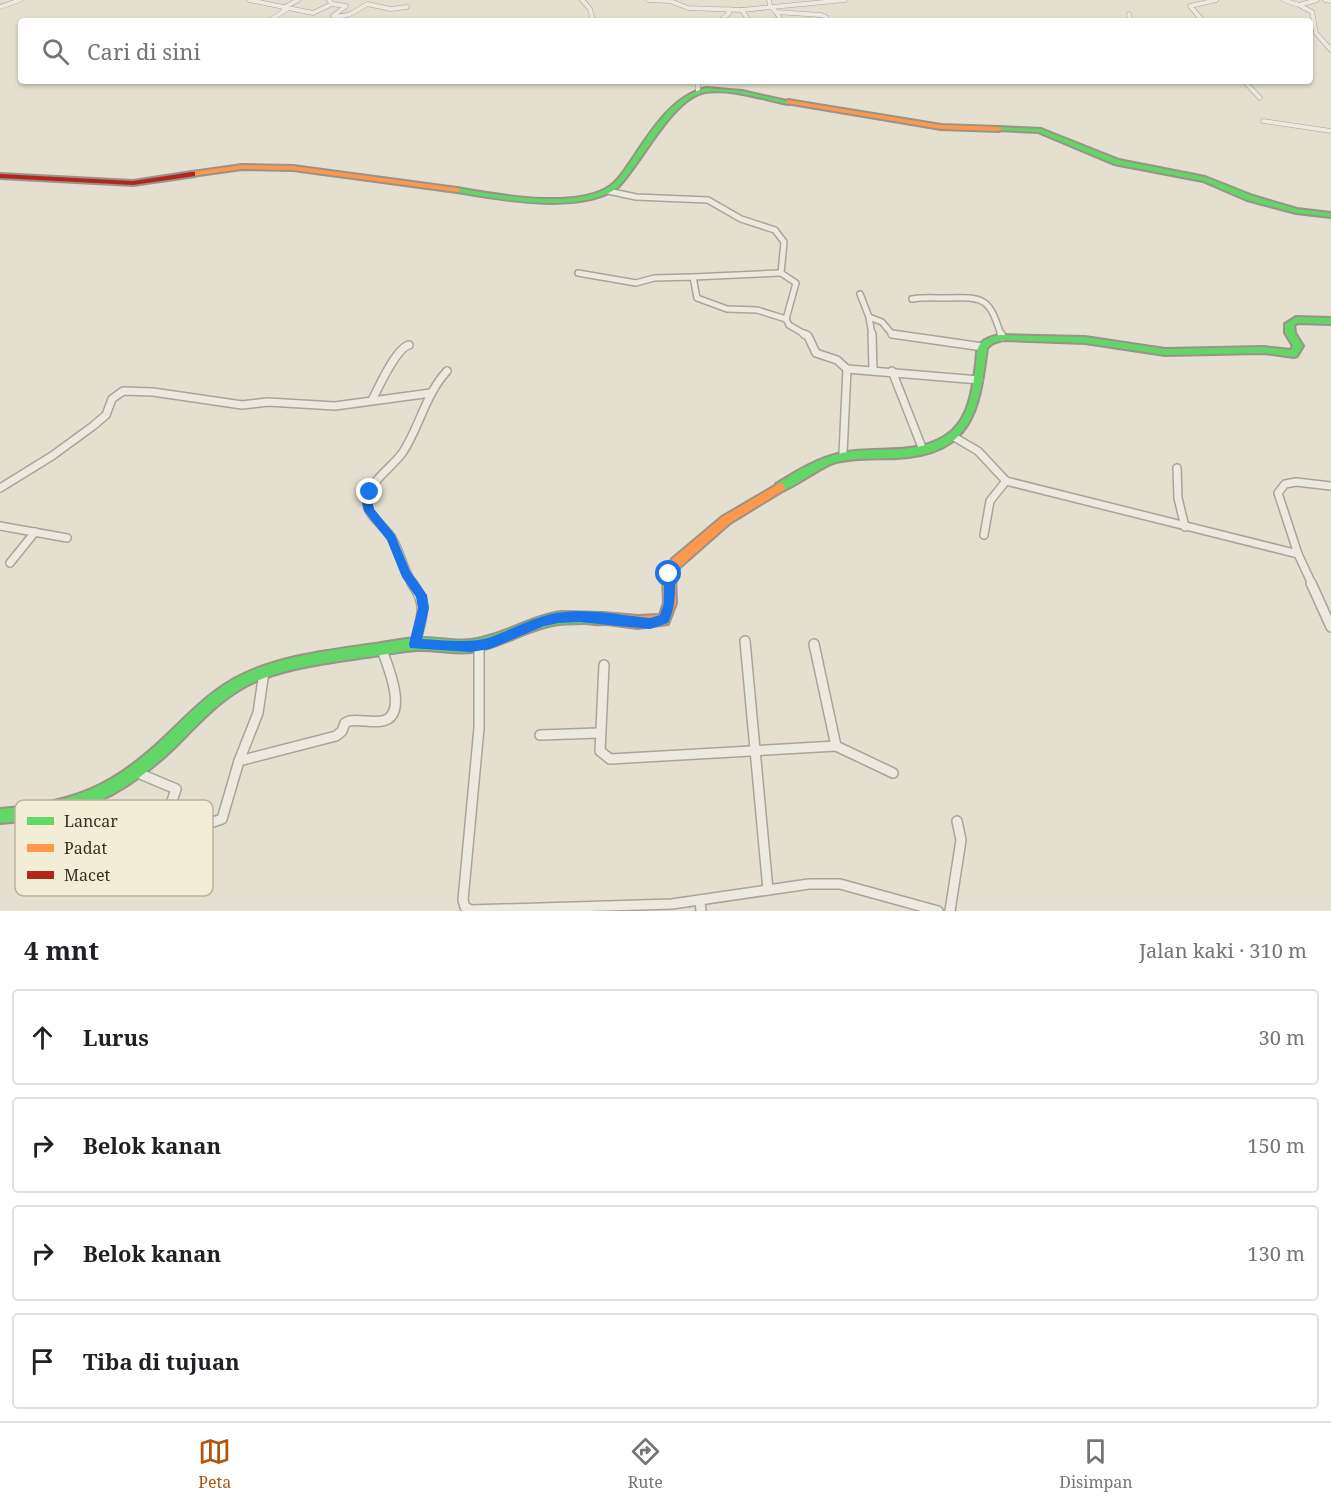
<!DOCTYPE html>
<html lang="id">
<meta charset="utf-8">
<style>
:root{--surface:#fff;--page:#f2f2f2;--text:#202124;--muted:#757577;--line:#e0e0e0;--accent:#b45309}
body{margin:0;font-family:"Noto Serif",serif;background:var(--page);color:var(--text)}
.stop{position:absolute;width:18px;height:18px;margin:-14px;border:4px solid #1a73e8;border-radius:50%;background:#fff}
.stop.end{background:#1a73e8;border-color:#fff;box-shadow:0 2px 6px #0008}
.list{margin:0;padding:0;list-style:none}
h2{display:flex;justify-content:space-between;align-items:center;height:78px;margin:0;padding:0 24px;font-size:26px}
h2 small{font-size:20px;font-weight:400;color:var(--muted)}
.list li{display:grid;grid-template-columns:39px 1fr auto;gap:18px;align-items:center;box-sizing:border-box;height:96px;margin:0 12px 12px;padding:0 12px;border:2px solid var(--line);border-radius:6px}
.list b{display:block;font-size:22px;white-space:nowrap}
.list em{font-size:20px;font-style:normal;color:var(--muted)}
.icon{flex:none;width:33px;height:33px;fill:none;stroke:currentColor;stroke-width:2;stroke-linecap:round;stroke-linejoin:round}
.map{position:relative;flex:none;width:1331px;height:911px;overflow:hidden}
.search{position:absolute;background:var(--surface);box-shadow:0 2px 4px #0004;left:18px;right:18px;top:18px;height:66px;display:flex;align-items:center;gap:15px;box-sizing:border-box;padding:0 21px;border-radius:6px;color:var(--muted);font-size:22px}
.sheet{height:510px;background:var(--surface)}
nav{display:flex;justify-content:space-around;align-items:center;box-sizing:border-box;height:84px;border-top:2px solid var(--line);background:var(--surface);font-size:16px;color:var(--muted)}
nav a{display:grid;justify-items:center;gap:3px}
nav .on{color:var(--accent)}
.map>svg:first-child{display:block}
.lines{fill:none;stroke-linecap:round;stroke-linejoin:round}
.street-far3-casing{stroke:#a9a498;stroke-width:5}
.street-far2-casing{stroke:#a9a498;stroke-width:8}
.street-far1-casing{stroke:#a9a498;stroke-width:10}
.street-casing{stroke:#a9a498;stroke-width:12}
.fast-casing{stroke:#999388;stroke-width:4}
.slow-casing{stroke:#999388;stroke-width:4}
.jam-casing{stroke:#999388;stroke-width:4}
.street-far3{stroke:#ece9e0;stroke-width:4}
.street-far2{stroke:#ece9e0;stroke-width:5}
.street-far1{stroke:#ece9e0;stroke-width:7}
.street{stroke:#ece9e0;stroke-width:9}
.fast{fill:#63d668;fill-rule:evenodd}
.slow{fill:#ff974d;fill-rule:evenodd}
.jam{fill:#b3261e;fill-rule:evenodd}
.route{fill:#1a73e8}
.key{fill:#f4edd6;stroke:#bcb39f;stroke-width:1.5}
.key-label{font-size:16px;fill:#382d20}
</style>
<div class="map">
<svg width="1331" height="911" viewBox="0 0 1331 911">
<rect width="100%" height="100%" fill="#e4dfcf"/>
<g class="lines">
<defs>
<g id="street-far3">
<path d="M249,0L313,13L332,4L329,0"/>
<path d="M582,0L590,9L593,21"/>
<path d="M648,0L670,1L688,8L742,10L845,0"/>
<path d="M769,0L770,6L776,12L821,15L826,17L825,21"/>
<path d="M1284,0L1299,5L1317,0"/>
<path d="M1325,0L1331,1"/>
<path d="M332,4L346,6L333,16C347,18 356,11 367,4L391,9L407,7"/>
<path d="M1299,5L1312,12L1316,33L1331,50"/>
<path d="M0,7L20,0"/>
<path d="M283,8L298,0"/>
<path d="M742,10L749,21"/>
<path d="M1129,14L1130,21"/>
<path d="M269,21L287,9"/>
<path d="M720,21L729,13L728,9"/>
<path d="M775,21L780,18L776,12"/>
<path d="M1203,21L1190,6L1216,0"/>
<path d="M698,81V92"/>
<path d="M1244,81L1260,98"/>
<path d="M1263,121L1331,131"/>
</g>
<g id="street-far2">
<path d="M608,191L636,197L708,200L741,219L775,230L784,242L781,273L796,283L786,319"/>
<path d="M578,273L636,283L654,278L693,277L697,298L727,309L757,310L786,319L789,325L806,335"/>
<path d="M693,277L781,273"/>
<path d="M860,294L869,317L882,322L892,334L899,335"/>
<path d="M912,299C923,297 935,298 946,298C984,297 989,297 1001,335"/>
<path d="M869,317L872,335"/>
</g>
<g id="street-far1">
<path d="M804,334L808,336L816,353L837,360L847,369L979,380"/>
<path d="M872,334L873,370"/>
<path d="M892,334L983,347"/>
<path d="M1001,334L1002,337"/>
<path d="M892,371L923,450"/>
<path d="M372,400C379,387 396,348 409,345"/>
<path d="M954,437L978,451L1006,481L1298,554"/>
<path d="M843,454L847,369"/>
<path d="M1177,468L1178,498L1185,527"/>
<path d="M0,488L52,456L93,426L106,415L112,399L123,391L153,392L242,405L268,402L335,406L431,393"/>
<path d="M0,526L67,538"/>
<path d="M984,535L990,501L1006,481"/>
<path d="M10,563L35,532"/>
<path d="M413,584C403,570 401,553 392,538C385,526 365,515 367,500C370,480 392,468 403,452C420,426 425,395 447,371"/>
<path d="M1312,584L1298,554L1278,493L1285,484L1296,482L1331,486"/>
</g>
<g id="street">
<path d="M412,583C429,606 421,618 415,644"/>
<path d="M1311,583L1331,627"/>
<path d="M745,641L768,890"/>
<path d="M814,644L836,746L893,773"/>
<path d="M479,645V728L463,900L465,907L471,910L672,904L809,884H840L938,911"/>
<path d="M604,665L600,751L610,759L836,746"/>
<path d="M540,735L599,733"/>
<path d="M239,761L336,736L342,731L345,723L349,721C360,719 371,723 382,721C409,716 388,666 382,650"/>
<path d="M138,773L176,789L166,819"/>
<path d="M96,798L87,830L174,818L213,822L222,819L239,761L258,713L264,672"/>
<path d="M700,900L701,911"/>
<path d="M950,911L961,840L957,821"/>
</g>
<g id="fast">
<path d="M706,88L742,91L791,102L788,104C762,99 732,88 705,92C672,98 641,164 618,187C583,215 498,199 457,192L453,190L457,188C498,195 565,208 604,190C615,185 622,174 629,164C649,135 670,97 706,88Z"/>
<path d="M999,127L1041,129L1119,160L1205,177L1253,196L1297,209L1331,213V217L1296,213L1247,200L1203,181L1114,164L1038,132L997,130L996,129Z"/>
<path d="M1296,317L1331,318V324L1298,323L1294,325L1295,333L1303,346L1297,356L1294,357L1264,353L1165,355L1085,343L1002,340L993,343L987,348C979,411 972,454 897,458C876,459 854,457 833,463C821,467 788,491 781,491C779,491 778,490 776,490L775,487L776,484C797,471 818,458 842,453C879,445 920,458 952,431C970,415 973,386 976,364C977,358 976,350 979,346C983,339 992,337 999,335L1085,337L1165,349L1264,347L1291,350L1293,346L1285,333V324Z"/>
<path d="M562,612L603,613L607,615L609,619L607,623C600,626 592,623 585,623C574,623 564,623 553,625C525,630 500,648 471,652C453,654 435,649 417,650C400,651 383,655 367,657C333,662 297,666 264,678C227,691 202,720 175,747C121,799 74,818 0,823V809C73,803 113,787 166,736C190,713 213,688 244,674C282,656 326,651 367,645C384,643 400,639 417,638C435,637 453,642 471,640C503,636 530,616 562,612Z"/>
</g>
<g id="slow">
<path d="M788,100L941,125L999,127L1002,129L999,131L941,129L786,103V101Z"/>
<path d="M242,165L293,166L457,188L461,190L457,192L293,170L242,169L192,176L188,174L192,172Z"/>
<path d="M780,483L784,484L785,487L784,490L730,523L680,567L675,575L676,603L668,624L638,628L599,623L597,619L599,615L603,613L638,616L660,615L664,603L663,574L672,559L722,517Z"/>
</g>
<path id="jam" d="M192,172H195V176L133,185L0,178V174L133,181Z"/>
</defs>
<!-- street-far3 casing -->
<use href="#street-far3" class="street-far3-casing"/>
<!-- street-far2 casing -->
<use href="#street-far2" class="street-far2-casing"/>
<!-- street-far1 casing -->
<use href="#street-far1" class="street-far1-casing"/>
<!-- street casing -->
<use href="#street" class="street-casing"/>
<!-- fast casing -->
<use href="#fast" class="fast-casing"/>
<!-- slow casing -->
<use href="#slow" class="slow-casing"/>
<!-- jam casing -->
<use href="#jam" class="jam-casing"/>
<!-- street-far3 -->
<use href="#street-far3" class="street-far3"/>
<!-- street-far2 -->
<use href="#street-far2" class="street-far2"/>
<!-- street-far1 -->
<use href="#street-far1" class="street-far1"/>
<!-- street -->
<use href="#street" class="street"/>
<!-- fast -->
<use href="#fast" class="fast"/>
<!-- slow -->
<use href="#slow" class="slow"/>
<!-- jam -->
<use href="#jam" class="jam"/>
</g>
<!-- route -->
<path class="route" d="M370,488L375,492L372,501L374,509L395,535L410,571L427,595L429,608L422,639C444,640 470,644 491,637C513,629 533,617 557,613C587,608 619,615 650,618L660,615L664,603V574L669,570L675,574C675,592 676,607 668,623L650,629L579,622L559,623L544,626L490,649L470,652L410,648L409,644L418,608L416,597L402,577L387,540L364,511L362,501L366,489Z"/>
<!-- legend -->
<rect x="15" y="800" width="198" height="96" rx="9" class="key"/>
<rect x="27" y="817" width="27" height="8" fill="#63d668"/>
<rect x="27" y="844" width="27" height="8" fill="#ff974d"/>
<rect x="27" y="871" width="27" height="8" fill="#b3261e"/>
<g class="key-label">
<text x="64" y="827">Lancar</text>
<text x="64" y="854">Padat</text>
<text x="64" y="881">Macet</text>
</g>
</svg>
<div class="stop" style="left:669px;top:574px"></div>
<div class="stop end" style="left:370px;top:492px"></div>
<div class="search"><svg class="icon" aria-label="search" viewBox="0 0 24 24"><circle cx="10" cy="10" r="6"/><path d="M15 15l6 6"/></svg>Cari di sini</div>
</div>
<section class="sheet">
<h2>4 mnt<small>Jalan kaki · 310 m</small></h2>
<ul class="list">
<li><svg class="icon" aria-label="ahead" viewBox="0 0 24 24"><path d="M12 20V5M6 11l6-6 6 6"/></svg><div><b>Lurus</b></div><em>30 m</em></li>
<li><svg class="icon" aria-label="right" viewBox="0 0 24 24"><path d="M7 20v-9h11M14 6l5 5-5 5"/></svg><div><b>Belok kanan</b></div><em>150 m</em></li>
<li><svg class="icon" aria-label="right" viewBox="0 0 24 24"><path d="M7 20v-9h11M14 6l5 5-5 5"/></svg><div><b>Belok kanan</b></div><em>130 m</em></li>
<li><svg class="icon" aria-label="arrive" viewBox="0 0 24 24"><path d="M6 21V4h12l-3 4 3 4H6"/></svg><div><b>Tiba di tujuan</b></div></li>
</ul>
</section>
<nav>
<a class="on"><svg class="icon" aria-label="map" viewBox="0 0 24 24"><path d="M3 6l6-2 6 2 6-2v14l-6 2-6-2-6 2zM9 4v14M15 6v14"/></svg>Peta</a>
<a><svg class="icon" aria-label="directions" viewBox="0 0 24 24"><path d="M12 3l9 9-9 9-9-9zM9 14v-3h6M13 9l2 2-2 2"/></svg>Rute</a>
<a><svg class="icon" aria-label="saved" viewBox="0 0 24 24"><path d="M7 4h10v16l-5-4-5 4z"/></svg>Disimpan</a>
</nav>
